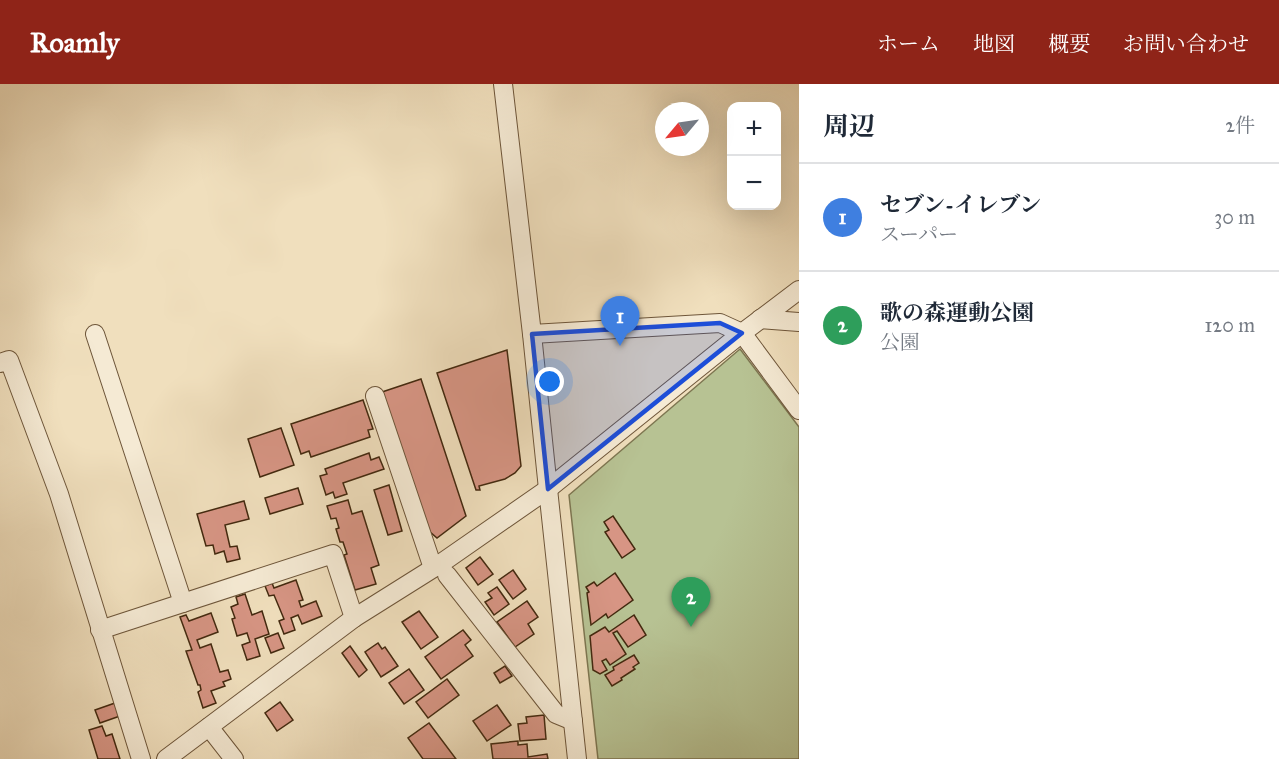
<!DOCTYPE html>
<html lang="ja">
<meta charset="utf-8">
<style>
:root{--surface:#fff;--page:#f6f6f7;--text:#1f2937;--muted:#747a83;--line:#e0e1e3;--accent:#8f2418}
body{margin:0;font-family:"IM FELL Great Primer","Noto Serif JP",serif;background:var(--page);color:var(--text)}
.controls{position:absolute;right:18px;top:18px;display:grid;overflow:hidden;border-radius:12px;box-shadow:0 6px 24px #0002}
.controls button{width:54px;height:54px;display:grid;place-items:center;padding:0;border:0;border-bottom:2px solid var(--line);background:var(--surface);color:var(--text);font:30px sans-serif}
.compass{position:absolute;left:655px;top:18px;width:54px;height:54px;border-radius:50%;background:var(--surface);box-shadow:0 6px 24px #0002;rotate:241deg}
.you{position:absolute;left:550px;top:298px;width:21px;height:21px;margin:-15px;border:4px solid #fff;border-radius:50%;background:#1a73e8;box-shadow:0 0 0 9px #1a73e833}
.badge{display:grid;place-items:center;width:39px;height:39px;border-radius:50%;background:var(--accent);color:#fff;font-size:20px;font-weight:700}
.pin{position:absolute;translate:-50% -50px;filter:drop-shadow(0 2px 3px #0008)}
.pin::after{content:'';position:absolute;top:32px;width:21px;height:18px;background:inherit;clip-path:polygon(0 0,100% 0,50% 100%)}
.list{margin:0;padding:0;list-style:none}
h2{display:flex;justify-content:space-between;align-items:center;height:78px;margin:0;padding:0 24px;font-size:26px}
h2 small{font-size:20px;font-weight:400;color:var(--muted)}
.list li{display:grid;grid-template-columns:39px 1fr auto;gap:18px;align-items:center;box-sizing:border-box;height:108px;padding:0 24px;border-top:2px solid var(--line)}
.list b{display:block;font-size:22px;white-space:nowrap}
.list p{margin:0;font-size:20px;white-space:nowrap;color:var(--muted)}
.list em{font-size:20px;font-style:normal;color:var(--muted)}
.map{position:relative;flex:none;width:799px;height:675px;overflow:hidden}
header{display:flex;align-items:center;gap:36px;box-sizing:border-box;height:84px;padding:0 30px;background:var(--accent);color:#fff}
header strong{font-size:28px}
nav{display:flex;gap:33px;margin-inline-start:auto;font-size:21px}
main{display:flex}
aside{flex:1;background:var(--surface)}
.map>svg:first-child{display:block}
.green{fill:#b7c293;stroke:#7d7651;stroke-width:1.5}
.building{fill:#d79584;stroke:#43290f;stroke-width:1.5}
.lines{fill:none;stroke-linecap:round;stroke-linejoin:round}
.minor-casing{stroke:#6e563a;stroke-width:20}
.minor{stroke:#f5ead4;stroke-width:18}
.marked{fill:#1d4ed8;fill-opacity:0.2;stroke:#1d4ed8;stroke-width:4.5;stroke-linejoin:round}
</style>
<header>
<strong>Roamly</strong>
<nav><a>ホーム</a><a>地図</a><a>概要</a><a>お問い合わせ</a></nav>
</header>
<main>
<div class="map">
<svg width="799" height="675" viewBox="0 0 799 675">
<rect width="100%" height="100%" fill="#f0dfbd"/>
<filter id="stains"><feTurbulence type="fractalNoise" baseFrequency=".00333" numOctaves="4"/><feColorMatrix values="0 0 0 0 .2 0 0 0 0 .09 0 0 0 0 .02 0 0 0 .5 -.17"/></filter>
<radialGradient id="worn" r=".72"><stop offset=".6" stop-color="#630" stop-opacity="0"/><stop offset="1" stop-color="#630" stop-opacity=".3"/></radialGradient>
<!-- green -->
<path class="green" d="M740,265L799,343V675H598L569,411Z"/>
<!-- building -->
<g class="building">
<path d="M507,266L521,382L515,389L505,395L479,402L480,406H476L437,289Z"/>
<path d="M421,295L466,432L437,454L429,447L382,308Z"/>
<path d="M363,316L373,345L368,346L370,353L311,373L309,367L301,370L291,340Z"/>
<path d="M281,344L294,381L260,393L248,355Z"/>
<path d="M369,369L371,376L379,373L384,385L343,399L347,410L335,414L333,408L326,411L320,392L327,390L325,385Z"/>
<path d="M389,401L402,447L388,451L374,406Z"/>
<path d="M298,404L303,420L270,430L265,414Z"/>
<path d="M348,416L352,430L362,427L379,481L371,484L376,500L355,506L344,471L347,470L343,458H340L336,445L339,444L336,434L331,435L327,422Z"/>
<path d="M244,417L249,435L225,441L230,463L237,462L240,475L227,478L224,467L215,470L213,461L206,462L197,430Z"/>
<path d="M613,432L635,465L622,474L605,448L609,446L604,438Z"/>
<path d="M480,473L493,490L478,501L466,484Z"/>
<path d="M513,486L526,505L513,515L499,496Z"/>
<path d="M615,489L633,516L608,534L606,530L591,541L587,509L589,508L586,503L594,498L597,502Z"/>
<path d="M296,496L303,516L299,517L301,523L316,517L322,532L302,540L298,531L291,534L295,546L284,550L279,537L284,535L274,511L269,512L265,502L272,499L274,504Z"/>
<path d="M497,503L509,520L494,531L485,518L492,514L488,509Z"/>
<path d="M245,510L252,531L262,527L269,550L255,555L260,572L247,576L242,561L250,558L247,549L237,552L232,535L235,534L231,523L238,520L236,513Z"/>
<path d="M527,517L538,533L528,540L534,550L515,563L497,538Z"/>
<path d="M419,527L438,553L421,565L402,538Z"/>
<path d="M211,529L218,548L197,556L200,564L211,560L220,588L228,586L231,595L223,598L225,602L211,607L216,619L203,624L198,608L201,606L200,601H198L186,567L192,566L180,533L186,531L189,537Z"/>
<path d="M634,531L646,551L628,563L617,547L613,549L626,570L610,581L606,575L602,577L607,586L600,590L593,586L590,552L605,543L609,548Z"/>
<path d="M463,546L471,556L465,561L473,572L441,595L425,573Z"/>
<path d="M278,549L284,564L271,569L265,554Z"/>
<path d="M378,559L382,565L385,563L398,582L381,593L365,568Z"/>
<path d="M350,562L367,586L359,593L342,569Z"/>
<path d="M634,571L639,579L633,583L635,585L621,594L622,596L612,602L605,591L614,586L613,583Z"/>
<path d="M505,582L512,592L500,599L494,589Z"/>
<path d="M409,585L424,606L404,620L389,599Z"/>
<path d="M447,595L459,611L428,634L416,618Z"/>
<path d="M280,618L293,636L277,647L265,629Z"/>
<path d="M115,619L120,632L100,639L95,626Z"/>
<path d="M497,621L511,641L487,657L473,637Z"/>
<path d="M544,631L546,655L520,657L518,640L527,639L526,633Z"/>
<path d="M429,639L456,675H423L408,654Z"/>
<path d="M102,642L106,652L112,650L120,675H98L89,646Z"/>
<path d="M518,657V661L527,660L528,673L547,670L548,675H493L491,660Z"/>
</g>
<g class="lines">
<defs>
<g id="minor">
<path d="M503,0L532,250L548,405L577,675"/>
<path d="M760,235L799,238"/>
<path d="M95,250L183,519"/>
<path d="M532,250L720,239L742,249L799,326"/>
<path d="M0,279L9,276L59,410L141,675"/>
<path d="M375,312L433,484"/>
<path d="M447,491L556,630L573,637"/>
<path d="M100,546L333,470L354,534"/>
<path d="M209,643L234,675"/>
<path d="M166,675L354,534L440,480L548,405L742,249L799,206"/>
</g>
</defs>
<!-- minor casing -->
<use href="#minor" class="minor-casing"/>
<!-- minor -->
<use href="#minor" class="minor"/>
</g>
<!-- marked area -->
<path class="marked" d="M720,239L742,249L548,405L532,250Z"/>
<rect width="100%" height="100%" filter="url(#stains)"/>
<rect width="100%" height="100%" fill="url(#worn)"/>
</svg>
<div class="controls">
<button>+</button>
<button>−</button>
</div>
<svg class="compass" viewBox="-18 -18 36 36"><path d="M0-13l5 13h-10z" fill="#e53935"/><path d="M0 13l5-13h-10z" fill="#747a83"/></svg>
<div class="you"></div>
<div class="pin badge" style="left:620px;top:262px;background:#3f7fe0">1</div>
<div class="pin badge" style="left:691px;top:543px;background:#2e9e5b">2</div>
</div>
<aside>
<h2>周辺<small>2件</small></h2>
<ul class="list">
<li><span class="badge" style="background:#3f7fe0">1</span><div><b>セブン-イレブン</b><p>スーパー</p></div><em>30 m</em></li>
<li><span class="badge" style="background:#2e9e5b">2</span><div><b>歌の森運動公園</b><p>公園</p></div><em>120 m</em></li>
</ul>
</aside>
</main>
